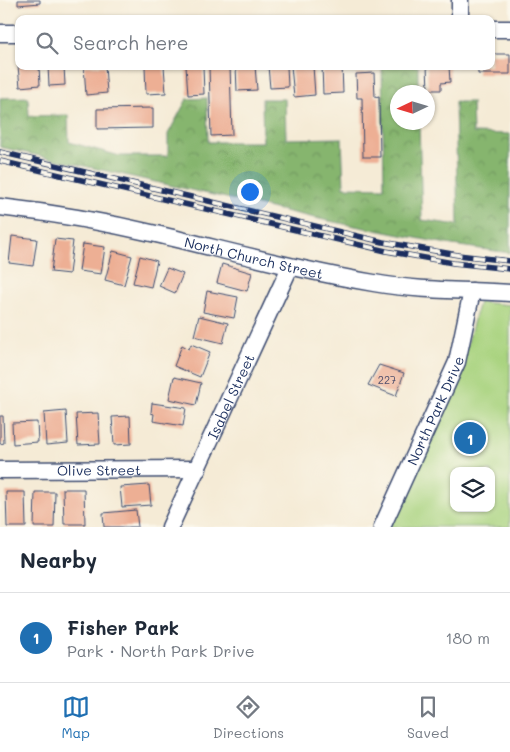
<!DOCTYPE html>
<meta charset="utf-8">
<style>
:root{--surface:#fff;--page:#f2f2f3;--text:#1f2937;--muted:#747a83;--line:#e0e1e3;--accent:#1f6fb2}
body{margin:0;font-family:Mali,sans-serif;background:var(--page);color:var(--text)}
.controls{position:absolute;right:15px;bottom:15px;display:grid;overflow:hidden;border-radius:10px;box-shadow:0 1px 4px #0004}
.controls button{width:45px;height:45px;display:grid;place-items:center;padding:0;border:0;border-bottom:1px solid var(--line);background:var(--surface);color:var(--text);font:25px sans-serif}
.compass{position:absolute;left:390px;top:85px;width:45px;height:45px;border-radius:50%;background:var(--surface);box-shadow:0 1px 4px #0004;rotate:266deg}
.you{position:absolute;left:249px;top:191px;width:18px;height:18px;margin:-12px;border:4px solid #fff;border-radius:50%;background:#1a73e8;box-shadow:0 0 0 8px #1a73e833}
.badge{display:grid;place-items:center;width:32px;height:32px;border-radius:50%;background:var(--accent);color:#fff;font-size:16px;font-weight:700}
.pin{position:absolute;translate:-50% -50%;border:2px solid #fff;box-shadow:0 1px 5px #0006}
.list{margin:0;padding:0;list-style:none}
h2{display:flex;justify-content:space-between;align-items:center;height:65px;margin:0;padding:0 20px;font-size:21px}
h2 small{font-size:16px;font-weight:400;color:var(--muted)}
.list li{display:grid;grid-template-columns:32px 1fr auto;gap:15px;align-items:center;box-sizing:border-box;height:90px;padding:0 20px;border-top:1px solid var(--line)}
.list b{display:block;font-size:19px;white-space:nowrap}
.list p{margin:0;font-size:16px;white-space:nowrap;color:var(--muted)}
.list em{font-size:16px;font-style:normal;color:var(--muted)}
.icon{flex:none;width:28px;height:28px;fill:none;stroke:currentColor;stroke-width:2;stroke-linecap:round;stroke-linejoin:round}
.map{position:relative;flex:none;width:510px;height:527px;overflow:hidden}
.search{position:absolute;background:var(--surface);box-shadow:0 1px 4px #0004;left:15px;right:15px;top:15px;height:55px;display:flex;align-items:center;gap:12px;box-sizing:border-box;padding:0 18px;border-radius:10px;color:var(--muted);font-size:19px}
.sheet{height:155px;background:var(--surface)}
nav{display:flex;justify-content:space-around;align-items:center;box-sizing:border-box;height:70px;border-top:1px solid var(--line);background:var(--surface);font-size:14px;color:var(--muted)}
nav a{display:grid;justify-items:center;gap:2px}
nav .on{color:var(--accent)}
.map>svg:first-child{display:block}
.forest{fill:url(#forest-crowns);stroke:#507266}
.park{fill:#a9d37f;stroke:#62816e;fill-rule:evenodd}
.building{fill:#edaf94}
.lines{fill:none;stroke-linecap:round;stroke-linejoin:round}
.minor-casing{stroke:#3c4b70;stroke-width:19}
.minor{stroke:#fff;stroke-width:16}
.rail-casing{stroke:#1b2f5e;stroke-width:5.5}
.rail{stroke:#fbf7ec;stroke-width:4;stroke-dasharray:11;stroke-linecap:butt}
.labels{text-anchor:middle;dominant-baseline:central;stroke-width:4;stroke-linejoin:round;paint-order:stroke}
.number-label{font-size:11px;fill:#504f6c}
.street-label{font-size:14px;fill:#1b2f5e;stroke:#fbf7ec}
</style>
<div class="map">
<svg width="510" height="527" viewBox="0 0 510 527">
<defs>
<pattern id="forest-crowns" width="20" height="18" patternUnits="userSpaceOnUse" patternTransform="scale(1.25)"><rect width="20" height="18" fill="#86b56e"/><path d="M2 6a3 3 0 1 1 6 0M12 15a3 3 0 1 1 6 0" fill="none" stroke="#6d945e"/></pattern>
</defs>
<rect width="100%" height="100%" fill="#fbf7ec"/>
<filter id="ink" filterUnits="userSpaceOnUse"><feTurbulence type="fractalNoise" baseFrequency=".02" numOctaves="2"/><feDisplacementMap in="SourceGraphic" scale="10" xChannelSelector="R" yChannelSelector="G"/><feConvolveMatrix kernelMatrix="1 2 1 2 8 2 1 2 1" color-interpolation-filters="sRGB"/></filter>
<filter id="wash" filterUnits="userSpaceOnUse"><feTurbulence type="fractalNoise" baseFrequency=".0096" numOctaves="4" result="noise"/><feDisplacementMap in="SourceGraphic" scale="20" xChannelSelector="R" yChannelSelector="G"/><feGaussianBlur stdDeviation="1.12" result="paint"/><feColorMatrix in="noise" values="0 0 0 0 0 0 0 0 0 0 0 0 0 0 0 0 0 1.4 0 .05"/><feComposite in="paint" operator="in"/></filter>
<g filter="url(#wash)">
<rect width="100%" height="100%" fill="#f5ebd6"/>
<!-- forest -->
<path class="forest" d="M382,66H418V92H398V122L419,123L422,220L458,225L455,102H472L473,133L510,134V253L452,245L324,220L0,147V98L28,97L29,116L68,115L69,142L120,156H168V134L187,99L207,98L208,142H263L262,99H285L286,139L342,138L344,187L384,188Z"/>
<!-- park -->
<path class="park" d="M479,302L510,305V527H389L466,349ZM454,471H491V508H454Z"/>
<g id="blocks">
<!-- building -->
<g class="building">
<path d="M18,0H40V3L18,5Z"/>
<path d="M491,54H510V74H478V66H491Z"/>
<path d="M18,66H39L40,85L20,87Z"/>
<path d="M48,66H64L65,85L49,86Z"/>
<path d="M84,66H105L107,93L86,95Z"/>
<path d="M145,66H164L166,93L146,94Z"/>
<path d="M186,66H203L204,94L188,95Z"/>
<path d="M209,66H230L232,135L211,136Z"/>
<path d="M236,66H255L257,90L237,91Z"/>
<path d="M268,66H287L288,87L270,88Z"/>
<path d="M291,66H313L315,95L294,97Z"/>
<path d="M322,66H342L343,93L323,94Z"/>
<path d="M427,66H449L450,82L441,83V90H428Z"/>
<path d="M374,73L375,97L379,96L380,157H363L362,98H357L356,74Z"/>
<path d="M153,108V128L97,129V109Z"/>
<path d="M12,236L37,239L33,266L9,263Z"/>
<path d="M55,239L73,241L69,274L51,272Z"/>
<path d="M83,244L105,247L101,274L79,271Z"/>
<path d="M113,251L132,256L124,285L105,280Z"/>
<path d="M140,256L157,261L151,287L133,283Z"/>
<path d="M222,264L252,273L247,291L217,283Z"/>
<path d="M167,268L183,274L175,293L159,286Z"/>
<path d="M207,291L238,297L234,318L203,312Z"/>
<path d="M199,316L228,323L223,343L194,336Z"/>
<path d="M191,344L210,352L200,377L174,366L182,345L189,349Z"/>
<path d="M379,365L404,373L396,396L368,385Z"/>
<path d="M174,377L201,383L196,405L169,399Z"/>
<path d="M152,403L186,408L183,426L153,421L154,414L151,413Z"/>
<path d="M66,411L68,443L46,445L44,413Z"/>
<path d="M98,413L100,444L78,445L76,414Z"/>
<path d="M0,416H3L4,443L0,444Z"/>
<path d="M130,416L131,444L114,445L112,417Z"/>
<path d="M37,422L38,442L13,444L12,423Z"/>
<path d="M149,485L151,505L122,507L120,487Z"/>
<path d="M63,489H84L85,524H64Z"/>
<path d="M6,492H25L26,527H7Z"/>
<path d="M35,492H55L54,527H34Z"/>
<path d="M136,510L138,527H104L103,513Z"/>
</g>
</g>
</g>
<g filter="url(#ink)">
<use href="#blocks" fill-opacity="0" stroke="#3c4b70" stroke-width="1"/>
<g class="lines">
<defs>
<g id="minor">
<path d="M460,19V0"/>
<path d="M491,29H510"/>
<path d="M0,33H19"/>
<path id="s1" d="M0,207C53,213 105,222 156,234C229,251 301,271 374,283C419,291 465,290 510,293"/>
<path id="s2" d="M0,470L198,469"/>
<path id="s3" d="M170,527L290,267"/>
<path id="s4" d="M382,527L457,362L472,291"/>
</g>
</defs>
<!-- minor casing -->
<use href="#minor" class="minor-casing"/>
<!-- minor -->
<use href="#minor" class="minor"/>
<defs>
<g id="rail">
<path d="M0,152L383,242L458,255L510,261"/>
<path d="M0,161L386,251L453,263L510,269"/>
</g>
</defs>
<!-- rail casing -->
<use href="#rail" class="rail-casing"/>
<!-- rail -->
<use href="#rail" class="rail"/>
</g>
</g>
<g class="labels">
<!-- number labels -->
<g class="number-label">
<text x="387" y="379">227</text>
</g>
<!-- street labels -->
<g class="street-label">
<text stroke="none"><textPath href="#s1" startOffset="259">North Church Street</textPath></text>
<text stroke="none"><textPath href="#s3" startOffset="144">Isabel Street</textPath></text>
<text stroke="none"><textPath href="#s4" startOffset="128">North Park Drive</textPath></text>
<text stroke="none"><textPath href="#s2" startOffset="99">Olive Street</textPath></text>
</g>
</g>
</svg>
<div class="controls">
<button><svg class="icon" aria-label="layers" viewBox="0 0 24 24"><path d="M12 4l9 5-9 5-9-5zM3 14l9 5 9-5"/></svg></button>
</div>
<svg class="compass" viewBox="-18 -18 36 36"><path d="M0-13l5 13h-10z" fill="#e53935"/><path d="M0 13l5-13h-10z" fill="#747a83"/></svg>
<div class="you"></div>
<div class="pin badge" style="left:470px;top:438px">1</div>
<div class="search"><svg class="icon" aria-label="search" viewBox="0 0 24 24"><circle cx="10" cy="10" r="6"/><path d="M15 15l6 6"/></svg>Search here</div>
</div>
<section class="sheet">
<h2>Nearby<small></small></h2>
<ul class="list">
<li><span class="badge">1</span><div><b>Fisher Park</b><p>Park · North Park Drive</p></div><em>180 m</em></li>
</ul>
</section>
<nav>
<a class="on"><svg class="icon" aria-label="map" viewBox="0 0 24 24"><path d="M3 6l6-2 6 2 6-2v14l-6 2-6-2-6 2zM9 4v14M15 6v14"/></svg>Map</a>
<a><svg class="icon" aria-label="directions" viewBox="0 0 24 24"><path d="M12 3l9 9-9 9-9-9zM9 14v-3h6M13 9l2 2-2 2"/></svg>Directions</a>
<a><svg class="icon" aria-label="saved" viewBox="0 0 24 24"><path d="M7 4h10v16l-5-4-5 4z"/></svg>Saved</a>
</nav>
